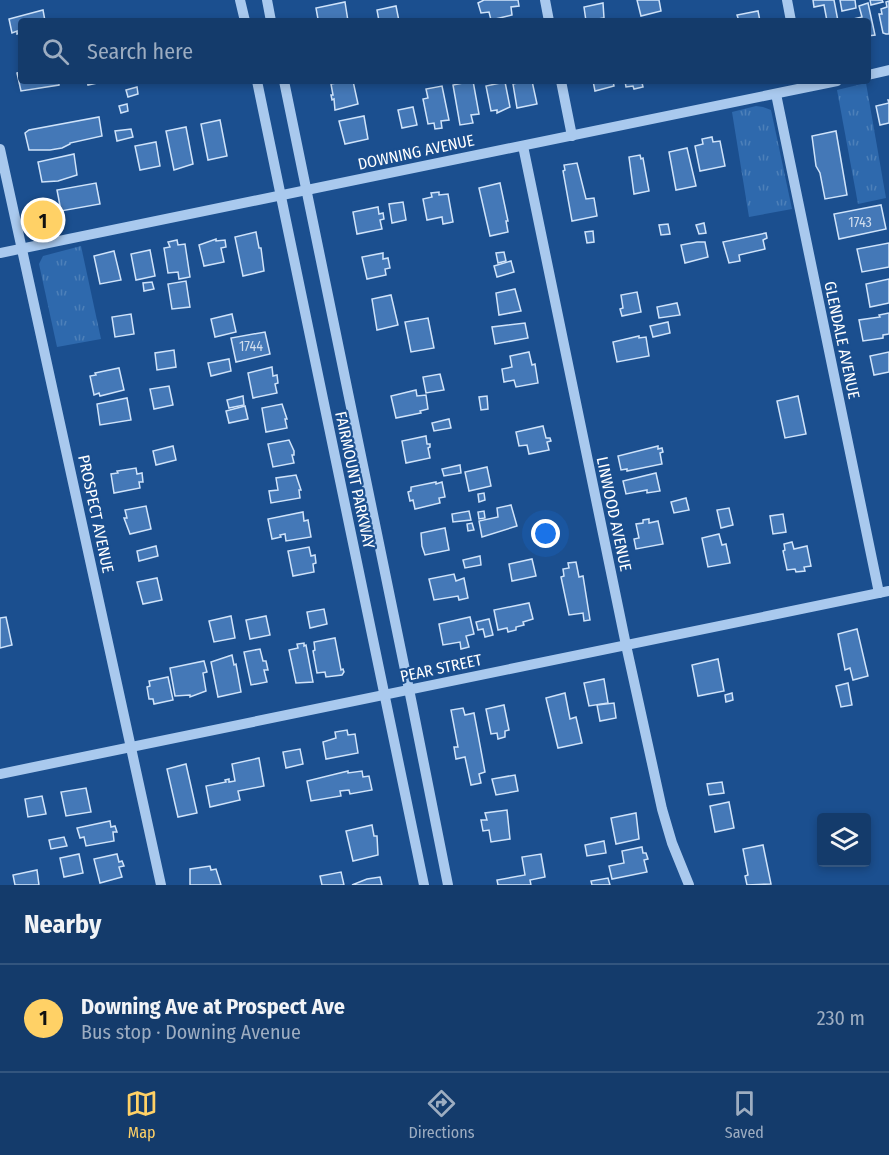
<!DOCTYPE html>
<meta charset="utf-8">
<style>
:root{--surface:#143b6b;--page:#214673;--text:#f1f3f6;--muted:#9dadc1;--line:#33557e;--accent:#ffd166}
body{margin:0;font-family:"Fira Sans Condensed",sans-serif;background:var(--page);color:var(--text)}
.controls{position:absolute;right:18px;bottom:18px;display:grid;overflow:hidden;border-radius:6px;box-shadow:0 3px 9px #0003}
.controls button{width:54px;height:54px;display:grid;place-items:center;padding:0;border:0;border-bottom:2px solid var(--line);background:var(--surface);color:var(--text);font:30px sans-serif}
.you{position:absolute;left:546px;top:534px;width:21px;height:21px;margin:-15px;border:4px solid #fff;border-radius:50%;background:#1a73e8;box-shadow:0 0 0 9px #1a73e833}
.badge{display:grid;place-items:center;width:39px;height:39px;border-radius:50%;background:var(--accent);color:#111;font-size:20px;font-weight:700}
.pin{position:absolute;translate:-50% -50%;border:3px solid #fff;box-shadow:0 2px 6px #0006}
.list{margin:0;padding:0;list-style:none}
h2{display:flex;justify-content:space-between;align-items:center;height:78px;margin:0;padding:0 24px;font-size:26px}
h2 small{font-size:20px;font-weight:400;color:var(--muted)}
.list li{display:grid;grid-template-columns:39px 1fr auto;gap:18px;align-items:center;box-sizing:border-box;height:108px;padding:0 24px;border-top:2px solid var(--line)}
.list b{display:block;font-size:22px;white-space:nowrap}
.list p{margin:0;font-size:20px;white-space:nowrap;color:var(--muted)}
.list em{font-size:20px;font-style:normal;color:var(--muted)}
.icon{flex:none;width:33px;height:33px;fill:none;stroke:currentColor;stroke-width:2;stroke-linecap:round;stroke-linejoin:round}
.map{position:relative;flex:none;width:889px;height:885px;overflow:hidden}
.search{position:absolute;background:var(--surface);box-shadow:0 3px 9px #0003;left:18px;right:18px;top:18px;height:66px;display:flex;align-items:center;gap:15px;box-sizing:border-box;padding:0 21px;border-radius:6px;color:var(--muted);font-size:22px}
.sheet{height:186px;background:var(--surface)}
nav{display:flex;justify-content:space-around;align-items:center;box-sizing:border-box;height:84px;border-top:2px solid var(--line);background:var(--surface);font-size:16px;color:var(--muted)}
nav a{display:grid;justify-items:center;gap:3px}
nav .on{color:var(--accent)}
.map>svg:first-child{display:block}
.grass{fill:url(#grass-tufts)}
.building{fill:#4478b7;stroke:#cfe3fa;stroke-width:1.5}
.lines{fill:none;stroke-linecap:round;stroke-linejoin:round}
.minor{stroke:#a9c9ee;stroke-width:10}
.labels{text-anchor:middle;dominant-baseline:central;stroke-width:4.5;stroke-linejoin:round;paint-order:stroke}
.number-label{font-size:14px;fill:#d0dded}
.street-label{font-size:16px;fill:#fff;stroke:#1b4f8f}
</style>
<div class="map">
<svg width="889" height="885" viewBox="0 0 889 885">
<defs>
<pattern id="grass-tufts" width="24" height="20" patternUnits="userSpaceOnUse" patternTransform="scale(1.5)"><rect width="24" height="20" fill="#2e69ad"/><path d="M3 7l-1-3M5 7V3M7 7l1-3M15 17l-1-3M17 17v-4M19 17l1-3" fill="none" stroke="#4d80b9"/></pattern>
</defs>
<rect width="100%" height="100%" fill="#1b4f8f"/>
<!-- grass -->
<g class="grass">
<path d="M866,83L886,198L858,204L837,90Z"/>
<path d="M756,106L763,107L771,110L792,209L749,217L732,112Z"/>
<path d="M81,246L101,339L57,347L39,264L43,256Z"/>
</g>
<!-- building -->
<g class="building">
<path d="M484,0H518L519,6L511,7L512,15L491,20L489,12L481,13L478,3Z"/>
<path d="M637,0H659L661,11L641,16Z"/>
<path d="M813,0H834L838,21H827L824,5L814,7Z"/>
<path d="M840,0H855L856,8L842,11Z"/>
<path d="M870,0H882L883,2L871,5Z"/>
<path d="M889,1V34H886L883,33L879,14H882L881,9L887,7L886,2Z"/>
<path d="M345,2L348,21H316L318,19L316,8Z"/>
<path d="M603,3L604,18L586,21L584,7Z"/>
<path d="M868,3L875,35L868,36V21L849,20L862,17L859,6Z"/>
<path d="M396,6L399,21H379L377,10Z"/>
<path d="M43,10L45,21H21V33L17,34V31L12,33L9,19Z"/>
<path d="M758,11L760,21H739L737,15Z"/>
<path d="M21,72V81H59V85L21,91L17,73Z"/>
<path d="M87,81H102V82L88,85Z"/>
<path d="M346,81H353L358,104L335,110L334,99L332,100L331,95H333L331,84Z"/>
<path d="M473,81L479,114L471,115L473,123L460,125L453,85Z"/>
<path d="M526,81H532L537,104L517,108L513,84Z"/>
<path d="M593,81H613L614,86L595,91Z"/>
<path d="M625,81H648V82L642,83L643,87L634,89L633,86L626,87Z"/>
<path d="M505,82L510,107L497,113V110L491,111L486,86Z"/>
<path d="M442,86L449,120L441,121L442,128L435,129L434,123L428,124L423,99L428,98L426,89Z"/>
<path d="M137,87L138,94L128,97L126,90Z"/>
<path d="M888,100H889V123L880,125L876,106L889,103Z"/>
<path d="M127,104L128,111L121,113L119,106Z"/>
<path d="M413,107L417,125L402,128L398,110Z"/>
<path d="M364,116L368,139L345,144L339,121Z"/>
<path d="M99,117L102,136L70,143V144L62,148L50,150H29L25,133L29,130Z"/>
<path d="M220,120L227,156L208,160L201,124Z"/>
<path d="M186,127L193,164L174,170L166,131Z"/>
<path d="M131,129L133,137L117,141L115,131Z"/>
<path d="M836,131L847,195L825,199L820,173L816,166L812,136Z"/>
<path d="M712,137L713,142L720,141L725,166L700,171L695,146L703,144L702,139Z"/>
<path d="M156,142L160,166L140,170L135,146Z"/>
<path d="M687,148L696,186L676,190L669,152Z"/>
<path d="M74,154L77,175L58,181L42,182L38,162Z"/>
<path d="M640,155L641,159L643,158L649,191L634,194L629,157Z"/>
<path d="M577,163L586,199L594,198L597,216L572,221L563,171L565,170L564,165Z"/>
<path d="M96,183L100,204L61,211L57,190Z"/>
<path d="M500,183L508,221H506L508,232L490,236L479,188Z"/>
<path d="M439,192V195L448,194L453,222L443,224L442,217L427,220L423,199L432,197L431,193Z"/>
<path d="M403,202L406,220L392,223L389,204Z"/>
<path d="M881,205L886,229L839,239L834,214Z"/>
<path d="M378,207L379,214L383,213L384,219L380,220L382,229L357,234L353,212Z"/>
<path d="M704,223L706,233L699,234L696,225Z"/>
<path d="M668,224L670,234L661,235L659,225Z"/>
<path d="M593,231L594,242L587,243L585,232Z"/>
<path d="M256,232L259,248H261L264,271L243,276L235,237Z"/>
<path d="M766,233L767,238L763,240L765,249L739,255L740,261L729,263L723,242Z"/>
<path d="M216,239V241L225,240L226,247L221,248L224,262L204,266L199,245Z"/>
<path d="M177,240L178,245L185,244L190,277L179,279L178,272L168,273L164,248L170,247L168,242Z"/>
<path d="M697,242H705L708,257L685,263L681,245Z"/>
<path d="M889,243V267L862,272L857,249Z"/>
<path d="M150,250L155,276L136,280L131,254Z"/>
<path d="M114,251L121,280L100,284L94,256Z"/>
<path d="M504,252L506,261L498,263L496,253Z"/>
<path d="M383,253V259L388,258L390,268L385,269L386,275L367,279L362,257Z"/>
<path d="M511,261L514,272L497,277L494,266Z"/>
<path d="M889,279V303L870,307L866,284Z"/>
<path d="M186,281L190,307L172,309L168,284Z"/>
<path d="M152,282L154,289L144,291L143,283Z"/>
<path d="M515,289L521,311L499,315L496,293Z"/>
<path d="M637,292L641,312L622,316L620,309L623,308L621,295Z"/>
<path d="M391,295L398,325L377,330L372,299Z"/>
<path d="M677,303L680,315L659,318L657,307Z"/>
<path d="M889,313V334L883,335V338L863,341L859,320L880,317L879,315Z"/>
<path d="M131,314L134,334L115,337L112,317Z"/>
<path d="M232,314L236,332L215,337L211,319Z"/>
<path d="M428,318L434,348L411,352L405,322Z"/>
<path d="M668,322L670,333L653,337L650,326Z"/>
<path d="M525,323L528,338L495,344L492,327Z"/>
<path d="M265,332L270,354L236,362L231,338Z"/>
<path d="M639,336V338L646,337L649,356L617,362L613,342Z"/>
<path d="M174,350L176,367L157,370L155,353Z"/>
<path d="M529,352L532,365L535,364L538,383L516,387L514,380L504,382L502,369L512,367L510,356Z"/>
<path d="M889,352V372L874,375L870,356Z"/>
<path d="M229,359L231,371L211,376L208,363Z"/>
<path d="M272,367L273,376L277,375L278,383L275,384L277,393L253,398L248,373Z"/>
<path d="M119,368L124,390L100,396L99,393L94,395L90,376L96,375L95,373Z"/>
<path d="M440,374L444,390L426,393L423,377Z"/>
<path d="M169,386L173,405L154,409L150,389Z"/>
<path d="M416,390L417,396L426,395L428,409L420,411L421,413L396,418L391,396Z"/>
<path d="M243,396L244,405L229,408L227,400Z"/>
<path d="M487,396L488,409L481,410L479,397Z"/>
<path d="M798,396L806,434L785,438L777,401Z"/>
<path d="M127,398L131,420L100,425L97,404Z"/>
<path d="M282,404L287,419H285L287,428L266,432L262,408Z"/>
<path d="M245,406L248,419L229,423L226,411Z"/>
<path d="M449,419L451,428L434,431L432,423Z"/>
<path d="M543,426L546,438H550L551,441L547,442L549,450L529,454L527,445L519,446L516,432Z"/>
<path d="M426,436L427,444H430V447L428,448L430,458L406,463L402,441Z"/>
<path d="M289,440L294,451V455H292L294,463L273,467L268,444Z"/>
<path d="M173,446L176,460L156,465L153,451Z"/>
<path d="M658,446V449L662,448L663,452L660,453L662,464L627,471V469L621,470L618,456Z"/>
<path d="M460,465L461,473L444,476L442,469Z"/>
<path d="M487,467L491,486L469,491L465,472Z"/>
<path d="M136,468L137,474L142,473L143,482H139L140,488L114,493L111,474L118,473L117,471Z"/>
<path d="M656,473L660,491L647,493V490L626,494L623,481Z"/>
<path d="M296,475L301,490H299L300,498L271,503L269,491L278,490L276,478Z"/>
<path d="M436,482V484L442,482L445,497L439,498L440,503L415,509L413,500L410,501L408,492L411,491V487Z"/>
<path d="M484,493L485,500L479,502L478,494Z"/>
<path d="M686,498L689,510L674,513L671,502Z"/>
<path d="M511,505L517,526L482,537L479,521L498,517L497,508Z"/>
<path d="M146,506L151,529L130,534L124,518H127L125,510Z"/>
<path d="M729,508L733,525L721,528L717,510Z"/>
<path d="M469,511L471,520L453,522L452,514Z"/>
<path d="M484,511L485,518L479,519L478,512Z"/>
<path d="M303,512L304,521L308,520L311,537L286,541L285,534L280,535L281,537L272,539L268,519Z"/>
<path d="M783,514L786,532L773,534L770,516Z"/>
<path d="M649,519V523L658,521L663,544L636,549L634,539L639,538L636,524L643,523V520Z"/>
<path d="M472,523L474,530L468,531L467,524Z"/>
<path d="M445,528L449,550L425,555L422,546L421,533Z"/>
<path d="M719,534L722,545L726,544L730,563L708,567L702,538Z"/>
<path d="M792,542L794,549L807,546L811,566L804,567L805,571L796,572L795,569L787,570L783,551L785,550L784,544Z"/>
<path d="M156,546L158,556L139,561L137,551Z"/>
<path d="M309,547L311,556L315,555L316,563L313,564L314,572L293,576L288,551Z"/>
<path d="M480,556L481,565L465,568L463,560Z"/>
<path d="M532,559L536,576L512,581L509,564Z"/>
<path d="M576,562L579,577L583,576L590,620L584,621L583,613L569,615L561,577L564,576L563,569L569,568L568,563Z"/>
<path d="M454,574L456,581L464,578L468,598L459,600L458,596L434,600L429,579Z"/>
<path d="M157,578L162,600L143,604L137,582Z"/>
<path d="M529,603L533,619L523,622L524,625L516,627V630L508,632L507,628L498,630L494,610Z"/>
<path d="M324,609L327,624L310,628L307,612Z"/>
<path d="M231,616L235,638L214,642L209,621Z"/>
<path d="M266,616L270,635L250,639L246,620Z"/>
<path d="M6,617L12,645L0,648V618Z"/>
<path d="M470,617L474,634L466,636L469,647L461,649L460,642L443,645L439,624Z"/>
<path d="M489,619L493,635L485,637L483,629L478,630L476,622Z"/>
<path d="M857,629L868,676L853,680L850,668L845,670L838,634Z"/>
<path d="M335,638L341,670L343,669L344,672L342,675L326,677L325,672L317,673L313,651L315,650L314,642Z"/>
<path d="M304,643V646L306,645L313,682L296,683L289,650L298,648L297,644Z"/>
<path d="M260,649L263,661H266L268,670H264L267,682L251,685L244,652Z"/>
<path d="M232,655L234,665L236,664L241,692L218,697L211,662Z"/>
<path d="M718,659L724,691L698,696L692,665Z"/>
<path d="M204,661L207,672L203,673L206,691L190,697V695L175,696L170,668Z"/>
<path d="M168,677L173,700L154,704L153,699H149L147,687L150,686L149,681Z"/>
<path d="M604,679L608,703L589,706L584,683Z"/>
<path d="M848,683L852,705L841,707L836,686Z"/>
<path d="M565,693L570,719L576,717L582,743L558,748L546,698Z"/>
<path d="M732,693L733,700L726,702L725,695Z"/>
<path d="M614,703L616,718L600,721L597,705Z"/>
<path d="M504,705L509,730L505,731V737L498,739L497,733L491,734L486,709Z"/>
<path d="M463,708L465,715L474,713L485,772L479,774L481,783L471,785L465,757L456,759L454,747H458L451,710Z"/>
<path d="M347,730L348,735L355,734L358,753L326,759L323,742L336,738L335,732Z"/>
<path d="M300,749L303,764L286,768L283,752Z"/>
<path d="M259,758L264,786L238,791L240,800L210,807L206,786L226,782L225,780L229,779V782L235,781L232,764Z"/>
<path d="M186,764L197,813L178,817L167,769Z"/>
<path d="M348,771V773L362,771L363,777L369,776L372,790L350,794L349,790L340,791L341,796L311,801L307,781Z"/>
<path d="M515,775L518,791L496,795L492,779Z"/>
<path d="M722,782L724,793L709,795L707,784Z"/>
<path d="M86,788L91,812L66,816L61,792Z"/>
<path d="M42,796L46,814L28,817L25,799Z"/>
<path d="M729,802L734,828L715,832L710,806Z"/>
<path d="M507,810L510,839L491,842L489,830L483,831L481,820H487L485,813Z"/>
<path d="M636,813L639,839L616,844L611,818Z"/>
<path d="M110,821L111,827L115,826L117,832H113L114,841L86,846L84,837L80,838L77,828Z"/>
<path d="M372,825L374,836H377L378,855L353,861L346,831Z"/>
<path d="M64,837L67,846L51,849L49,840Z"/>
<path d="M604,841L606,853L587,856L585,845Z"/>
<path d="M763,845L771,884L747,885L745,876L748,875L743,849Z"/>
<path d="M642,847L643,853H646L648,859L644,860L647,872L612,879L609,866L624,863L622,851Z"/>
<path d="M79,854L83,873L64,877L60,858Z"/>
<path d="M117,854L119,862L122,861L124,866L119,867L122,877L100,883L94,859Z"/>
<path d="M541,854L545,877L530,880L531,885H498L497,880L525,875L522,857Z"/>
<path d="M210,866L211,870L216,869L221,885H190V869Z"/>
<path d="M37,870L39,885H15L13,875Z"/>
<path d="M341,872L344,885H322L320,876Z"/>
<path d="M380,877L382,885H352L367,879Z"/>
<path d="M608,878L610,885H592L591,881Z"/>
</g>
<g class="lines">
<!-- minor -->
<g class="minor">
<path d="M240,0L245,21"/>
<path d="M267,0L271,21"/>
<path d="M545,0L549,21"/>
<path d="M787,0L791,21"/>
<path d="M868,75L889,70"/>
<path d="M257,81L424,885"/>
<path d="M284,81L412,704L448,885"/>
<path d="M561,81L572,136"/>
<path d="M776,94L879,593"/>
<path d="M523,146L626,645L662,809L672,843L689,885"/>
<path d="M0,149L161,885"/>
<path d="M0,253L837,81"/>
<path d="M0,774L889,591"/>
</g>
</g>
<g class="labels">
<!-- number labels -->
<g class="number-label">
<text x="860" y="222">1743</text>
<text x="251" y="346">1744</text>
</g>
<!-- street labels -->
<g class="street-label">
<text transform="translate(416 152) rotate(-12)">DOWNING AVENUE</text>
<text transform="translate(842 340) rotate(78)">GLENDALE AVENUE</text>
<text transform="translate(355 480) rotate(78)">FAIRMOUNT PARKWAY</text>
<text transform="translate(96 514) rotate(78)">PROSPECT AVENUE</text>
<text transform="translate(614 514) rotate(78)">LINWOOD AVENUE</text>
<text transform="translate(441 668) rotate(-12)">PEAR STREET</text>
</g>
</g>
</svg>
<div class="controls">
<button><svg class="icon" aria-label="layers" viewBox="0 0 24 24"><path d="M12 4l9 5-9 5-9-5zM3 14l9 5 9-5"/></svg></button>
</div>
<div class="you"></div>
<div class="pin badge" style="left:43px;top:220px">1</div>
<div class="search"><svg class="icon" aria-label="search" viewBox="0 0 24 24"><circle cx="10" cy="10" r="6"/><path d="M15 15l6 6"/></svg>Search here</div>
</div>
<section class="sheet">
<h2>Nearby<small></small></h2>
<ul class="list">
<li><span class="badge">1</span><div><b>Downing Ave at Prospect Ave</b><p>Bus stop · Downing Avenue</p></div><em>230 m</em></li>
</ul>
</section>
<nav>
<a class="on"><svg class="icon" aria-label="map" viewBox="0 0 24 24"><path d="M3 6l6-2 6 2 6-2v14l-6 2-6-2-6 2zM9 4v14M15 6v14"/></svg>Map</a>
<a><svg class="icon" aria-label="directions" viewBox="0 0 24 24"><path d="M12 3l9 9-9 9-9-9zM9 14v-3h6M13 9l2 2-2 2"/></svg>Directions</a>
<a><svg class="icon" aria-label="saved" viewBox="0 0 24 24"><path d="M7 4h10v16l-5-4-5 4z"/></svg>Saved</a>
</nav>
